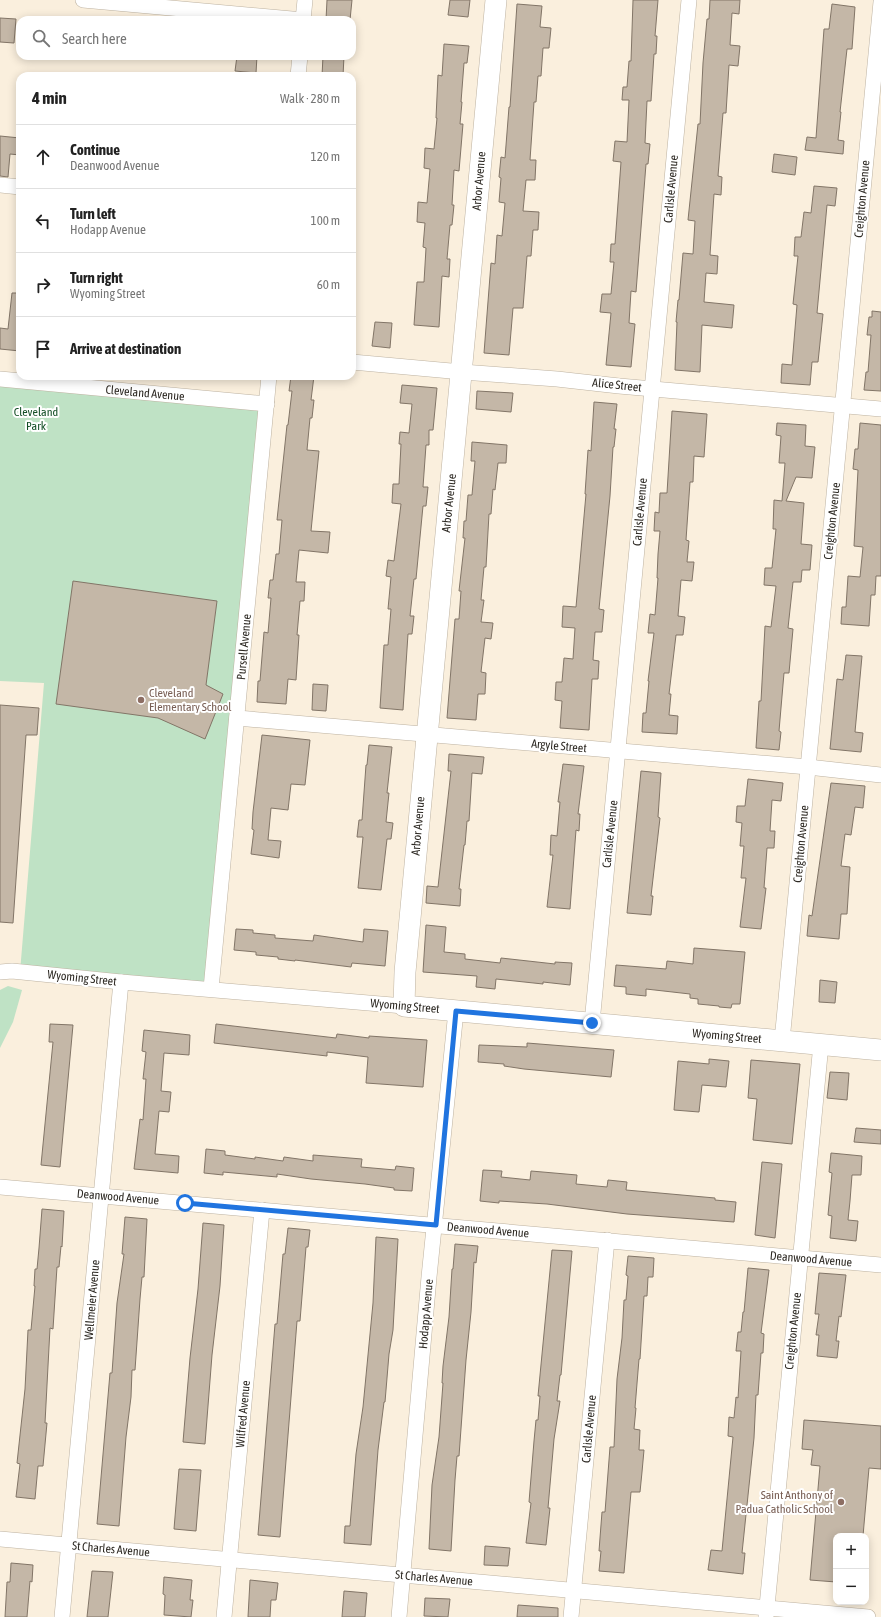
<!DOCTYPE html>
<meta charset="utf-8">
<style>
:root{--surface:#fff;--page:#f6f6f6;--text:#222;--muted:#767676;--line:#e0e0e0}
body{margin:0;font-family:"Asap Condensed",sans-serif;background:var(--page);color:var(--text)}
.controls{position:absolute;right:12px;bottom:12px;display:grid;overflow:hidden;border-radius:8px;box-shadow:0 2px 10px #0003}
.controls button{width:36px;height:36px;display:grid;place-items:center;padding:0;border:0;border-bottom:1px solid var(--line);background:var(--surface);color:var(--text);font:20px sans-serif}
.stop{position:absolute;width:12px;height:12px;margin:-9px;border:3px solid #2074df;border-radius:50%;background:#fff}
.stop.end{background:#2074df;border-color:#fff;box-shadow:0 1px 4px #0008}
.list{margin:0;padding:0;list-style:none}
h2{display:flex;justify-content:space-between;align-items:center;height:52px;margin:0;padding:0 16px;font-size:17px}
h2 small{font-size:13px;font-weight:400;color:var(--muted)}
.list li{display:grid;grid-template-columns:26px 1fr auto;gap:12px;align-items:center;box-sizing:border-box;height:64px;padding:0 16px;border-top:1px solid var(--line)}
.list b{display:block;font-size:15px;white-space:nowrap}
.list p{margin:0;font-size:13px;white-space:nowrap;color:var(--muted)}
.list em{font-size:13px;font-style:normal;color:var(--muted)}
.icon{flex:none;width:22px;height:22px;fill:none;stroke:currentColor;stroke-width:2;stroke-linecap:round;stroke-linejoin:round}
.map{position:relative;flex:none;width:881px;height:1617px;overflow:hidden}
.search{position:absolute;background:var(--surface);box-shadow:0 2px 10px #0003;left:16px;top:16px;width:340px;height:44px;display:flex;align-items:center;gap:10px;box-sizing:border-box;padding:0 14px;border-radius:12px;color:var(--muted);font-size:15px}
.panel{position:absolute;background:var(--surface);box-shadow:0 2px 10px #0003;left:16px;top:72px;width:340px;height:308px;border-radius:12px}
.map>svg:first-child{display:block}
.green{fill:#bfe2c5}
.building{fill:#c4b7a7;stroke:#827567}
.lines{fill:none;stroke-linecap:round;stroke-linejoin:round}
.street-casing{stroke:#bdb2a1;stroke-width:16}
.secondary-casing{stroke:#bdb2a1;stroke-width:22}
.street{stroke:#fff;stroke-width:15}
.secondary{stroke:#fff;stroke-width:21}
.route{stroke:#2074df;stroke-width:5}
.education-dot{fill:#8d6e63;stroke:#fff;stroke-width:1.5}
.labels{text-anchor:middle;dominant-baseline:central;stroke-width:4;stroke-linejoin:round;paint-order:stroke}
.street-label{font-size:12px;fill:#2d2923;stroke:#fff}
.park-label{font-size:12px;fill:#134e26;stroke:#fff}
.education-label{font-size:12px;fill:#785e54;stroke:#fff;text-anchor:start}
</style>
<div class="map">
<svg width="881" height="1617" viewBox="0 0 881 1617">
<rect width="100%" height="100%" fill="#faefdd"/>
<!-- green -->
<g class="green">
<path d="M0,379L267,404L211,989L20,972L44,683L0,681Z"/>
<path d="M8,986L22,990L13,1022L0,1048V990Z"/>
</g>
<!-- building -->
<g class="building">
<path d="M327,0H352L350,20H326Z"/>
<path d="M450,0H470L468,17L448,15Z"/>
<path d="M633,0H658L655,36H657L656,54H654L651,101H647L645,143L650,144L648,164H646L636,292L631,291L629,323L635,324L631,367L606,365L611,313L600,312L602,294H611L614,262H610L611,244H615L621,162L613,161L615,141L627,142L629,100H622L623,87H627L629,61H631Z"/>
<path d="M710,0H740L739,14L732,13L730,45L740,46L738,66L729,65L726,113H723L718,176L722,177L721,195L714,194L710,255L718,256L717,274L706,273L704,302L734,305L732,328L702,325L700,372L675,370L677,322H676L678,300H679L683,253L693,254L695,221L688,220L698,124H700L703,63L707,19H709Z"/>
<path d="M517,4L542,6L540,27L551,28L549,48H543L541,76H538L536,102H534L530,160H536L535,180H526L523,211L539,212L538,230H533L531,256H527L523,308H513L509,355L484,353L491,263L495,264L497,235L502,236L505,203L499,202L501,178L499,177L501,157L505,158L509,107H510Z"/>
<path d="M832,4L855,7L852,49H847L840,112H841L838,140L844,141L843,154L805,150L807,137L816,138L824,29H829Z"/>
<path d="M0,18L16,19L14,43L0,42Z"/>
<path d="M444,44L469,46L467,63H464L461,102H462L460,124H463L459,171L454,170L452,205H454L452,225H450L447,259H450L449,277L442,276L439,327L414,325L417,282H424L426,248L423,247L425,223L417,222L418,202L427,203L430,169L424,168L425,148L434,149L437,118H436L438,75L442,76Z"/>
<path d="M237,56H257L256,73L235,71Z"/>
<path d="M323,56H344L343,76H322Z"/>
<path d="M0,136L20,138V155L10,154L8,177L0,176Z"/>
<path d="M774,154L797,157L795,175L772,172Z"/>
<path d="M814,186L837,188L835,206L827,205L817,313L823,314L818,362H812L810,385L781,383L782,364L792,365L797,305L793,304L798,256H794L795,237H801L804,212L811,213Z"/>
<path d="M12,293H20V351L0,349V328L8,329Z"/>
<path d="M872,311L881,312V391L864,390L866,372H868L871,335H867L869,317H872Z"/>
<path d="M375,322L392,323L390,348L372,346Z"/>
<path d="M291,376H314L311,400H314L312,418H310L307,450L319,451L311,531L330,532L328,553L299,550L296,582H305L304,601H300L297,635H299L296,680L288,679L286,704L257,702L258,681H260L264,632L268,633L271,598H268L270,580H273L276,554H279L282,520H277L287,425H288L292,391H289Z"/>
<path d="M402,385L437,388L433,430H429V445H426L423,487H428L426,506H423L416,579H414L410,616H414L412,634H408L403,710L380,708L384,645H388L391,609H388L391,577L386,576L388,560L394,561L401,504L392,503L393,484H399L401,444H399L400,432L409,433L412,404L400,403Z"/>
<path d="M477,391L513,393L511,412L476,409Z"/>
<path d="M594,402L617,404L614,429H616L614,447H613L610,496L599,609L604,610L602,632H595L593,660L599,661L598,679H592L589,730L560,728L562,701L555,700L556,682H562L564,658L573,659L575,628L562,627L563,606L576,607L586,494H585L588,450L591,451Z"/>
<path d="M672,411L707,414L704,457L694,456L693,482H690L686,540L689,541L687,562H694L692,581L681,580L678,616L685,617L683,635H676L669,694H671L669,715L678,716L677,734L642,732L643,713H646L649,681H648L654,633H648L650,614L655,615L658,578H657L658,554L660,531H654L655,512L659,513L660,493H667Z"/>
<path d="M777,423L806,425L805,446L815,447L812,478L796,477L786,501L804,503L801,544L812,545L810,570H802L801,582H793L788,628L793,629L789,673H784L779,731L781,732L779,750L756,748L759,701H761L765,626L771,627L776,586L764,585L765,568H772L776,529H773L774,500L782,501L785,463H779L781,436L776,435Z"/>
<path d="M860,423L881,425V576H876L875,595H871L869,626L841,624L842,607H846L848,576L860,577L863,547L854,546L858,470L853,469L855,449H858Z"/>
<path d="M472,442L507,445L506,463H498L495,490L493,489L491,514H489L486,567H484L481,600H484L481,622L493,623L491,639L485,638L481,672L486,673L485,694H478L476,720L447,718L455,619H459L461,591H459L465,538H463L464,521H466L468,495H472L475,461H471Z"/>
<path d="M73,581L217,601L206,685L223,694L205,739L158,718L56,704Z"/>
<path d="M846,655L862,656L855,732L863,733L861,752L830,749L837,679L843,680Z"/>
<path d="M313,684L328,685L326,711L312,710Z"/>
<path d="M0,705L39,708L37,735H26L13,923L0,922Z"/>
<path d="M262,735L310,740L305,785L291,784L288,810L271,808L268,840L281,841L279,858L251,854L254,830L252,829L253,812Z"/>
<path d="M369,745L392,747L387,793H389L386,822L393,823L391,839H387L381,890L358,888L363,837H357L359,820H362L366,765H367Z"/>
<path d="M449,754L484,757L482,774L472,773L469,821H467L465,845H464L459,889H461L460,906L426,903L427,886L438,887L451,771H448Z"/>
<path d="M563,764L584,766L578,814H580L579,831L576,830L570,909L547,907L553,855H550L551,835L557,836L560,802H558Z"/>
<path d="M641,771L661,773L658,817L660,818L651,896H653L651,915L627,913Z"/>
<path d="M748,779L783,783L781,801L772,800L770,831H775L774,848H767L764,888H766L761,929L740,927L746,878H741L744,846H740L742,823L736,822L737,806H745Z"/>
<path d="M831,783L865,786L863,808L855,807L851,835L845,834L841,866L850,867L847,914H841L839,939L807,936L809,915L812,916Z"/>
<path d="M426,925L446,927L444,952L465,954V959L500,963L501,958L555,964V962L572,963L570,985L543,982V984L496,979L495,989L476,987L477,976L423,972Z"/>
<path d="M236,929L253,930V933L275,935V938L313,941L314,935L363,942L364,929L388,931L385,966L352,963L351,967L295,960V961L278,959V957L256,955V952L234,950Z"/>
<path d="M694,948L745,952L740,1004H732L731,1008L719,1007V1006L698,1004V999L690,998V994L646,989V996L626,994V987L614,986L616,965L666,969L667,961L693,964Z"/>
<path d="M820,980L837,982L835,1003L819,1002Z"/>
<path d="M50,1024L73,1025L60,1167L41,1165L53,1042H49Z"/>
<path d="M216,1024L336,1038L337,1034L369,1038V1036L427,1040L423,1087L366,1083L368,1057L327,1052V1056L214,1043Z"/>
<path d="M144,1030L190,1035L189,1055L164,1053L161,1091L171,1092L169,1112L159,1111L155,1154L179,1156L178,1173L134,1169L140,1119L143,1120L146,1079H143L146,1052L142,1051Z"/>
<path d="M527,1043L614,1050L611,1077L524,1069L504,1066V1064L478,1062L479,1045L527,1047Z"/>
<path d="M709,1059L729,1061L726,1087L702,1085L699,1112L674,1110L678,1061L709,1064Z"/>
<path d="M751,1060L800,1064L792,1144L753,1140L757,1099L748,1098Z"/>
<path d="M830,1072L849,1073L847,1100L827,1098Z"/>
<path d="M856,1128L881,1130V1144L854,1142Z"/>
<path d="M206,1149L225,1151V1155L255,1159V1157L283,1161L284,1157L313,1161V1155L362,1159L361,1167L395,1170L396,1166L414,1168L412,1191L394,1190V1188L365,1184L311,1179L277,1174V1177L223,1172V1175L204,1173Z"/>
<path d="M831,1153L862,1156L861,1175H852L850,1201L848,1220L858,1221L856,1241L830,1238L832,1216L828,1215L832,1173L829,1172Z"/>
<path d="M762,1162L782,1164L775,1238L755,1235Z"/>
<path d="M483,1170L502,1171L501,1177L530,1180L531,1171L577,1175L576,1184L607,1187L608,1180L627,1182L626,1190L715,1198V1200L736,1202L734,1222L627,1214L547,1204L499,1201V1203L480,1201Z"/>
<path d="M42,1209L64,1211L62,1247L61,1246L59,1267H57L53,1329L50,1328L45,1423H47L43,1466H38L35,1499L16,1497L20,1464L17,1463L25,1389L28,1330H31L35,1286H34L35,1269H37L39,1248Z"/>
<path d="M125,1217L147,1219L144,1277H142L140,1299L135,1370H132L131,1397L126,1437L119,1526L97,1524L110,1373H112L117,1303L124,1254H122Z"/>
<path d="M203,1223L224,1225L220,1286L212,1355L205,1444L183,1442L190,1358L198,1289Z"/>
<path d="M288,1228L310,1230L308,1247H306L300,1321H297L280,1537L258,1535L275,1324H277L283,1254H285Z"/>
<path d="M376,1237L398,1239L393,1330L389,1354L385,1402H384L378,1450L371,1545L344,1543L345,1526H350L356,1454L363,1407L373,1303Z"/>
<path d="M455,1244L478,1246L476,1263L474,1262L471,1312L466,1360L459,1456H457L455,1480L451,1551L429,1549L432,1485L439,1437L443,1383H442L443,1366L449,1317L452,1269H453Z"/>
<path d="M552,1250L572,1251L561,1375H560L557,1401H560L554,1439L548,1508H550L546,1545L526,1543L531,1503L529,1502L534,1441L536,1420H538L540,1396H538Z"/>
<path d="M628,1256L654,1258L653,1277H648L647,1296H644L640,1359H639L635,1408H636L634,1429L640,1430L639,1450H644L642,1472L640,1492H631L624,1573L599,1571L601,1551H599L602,1512H605L610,1447H614L617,1379L622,1338L624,1300H626L628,1276L626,1275Z"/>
<path d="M748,1268L769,1270L761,1333L764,1334L763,1353H761L758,1395H756L754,1438L742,1553H745L743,1574L708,1570L711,1550L722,1551L733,1437L728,1436L729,1417L734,1418L736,1397L738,1398L741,1351H736L738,1332H741L743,1312H744Z"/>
<path d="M819,1273L846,1275L841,1317L839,1316L836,1341H839L837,1358L817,1356L819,1335H816L819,1314H815Z"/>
<path d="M804,1420L881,1426V1469L869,1468L863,1536H836V1582L810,1580L820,1466L811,1465L813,1450L802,1449Z"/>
<path d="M179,1469L201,1470L196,1531L174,1529Z"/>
<path d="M485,1546L510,1548L508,1566L484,1565Z"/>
<path d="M11,1563L33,1565L32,1582L30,1581L27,1617H5L7,1582H10Z"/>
<path d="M92,1571L113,1572L108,1617H87Z"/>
<path d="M164,1577L192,1580L190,1600H193L191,1617L164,1615L165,1595L163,1594Z"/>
<path d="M250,1580L278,1583L276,1600H271L270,1617H248Z"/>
<path d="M344,1591L367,1593L365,1617H342Z"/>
<path d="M425,1598L450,1599L448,1617L424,1616Z"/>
<path d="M518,1605L558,1608V1617H517Z"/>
</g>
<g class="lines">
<defs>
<g id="street">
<path d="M83,0L303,20"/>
<path d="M303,20L305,0"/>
<path d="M298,76L300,56"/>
<path d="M0,185L20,187"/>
<path d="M352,362L462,372L557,379L619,386L881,409"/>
<path d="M0,379L267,404"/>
<path d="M237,718L808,767L881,775"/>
<path d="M0,972L12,971L121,982L404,1006"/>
<path d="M211,989L269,376"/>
<path d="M592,1023L689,0"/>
<path d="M782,1041L881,2"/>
<path d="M0,1187L881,1265"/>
<path d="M0,1539L868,1617"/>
<path d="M62,1617L121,982"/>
<path d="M224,1617L262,1210"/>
<path d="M399,1617L429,1277L456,1011"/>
<path d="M571,1617L607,1240"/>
<path d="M766,1617L821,1044"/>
</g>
<path id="secondary" d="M496,0C466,324 435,648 405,972L404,1006L881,1050"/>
</defs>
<!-- street casing -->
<use href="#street" class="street-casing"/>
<!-- secondary casing -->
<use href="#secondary" class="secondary-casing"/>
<!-- street -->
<use href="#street" class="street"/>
<!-- secondary -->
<use href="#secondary" class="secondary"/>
</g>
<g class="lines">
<!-- route -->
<path class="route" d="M185,1203L436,1225L456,1011L592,1023"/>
</g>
<!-- markers -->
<g class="education-dot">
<circle cx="141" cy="700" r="4"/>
<circle cx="841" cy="1502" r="4"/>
</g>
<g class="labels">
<!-- street labels -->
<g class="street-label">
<text transform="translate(479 181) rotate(-85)">Arbor Avenue</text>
<text transform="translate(671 189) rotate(-85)">Carlisle Avenue</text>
<text transform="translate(862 199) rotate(-85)">Creighton Avenue</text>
<text transform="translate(617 385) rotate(6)">Alice Street</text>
<text transform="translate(145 393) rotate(5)">Cleveland Avenue</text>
<text transform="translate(449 503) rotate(-84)">Arbor Avenue</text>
<text transform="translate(640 512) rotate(-85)">Carlisle Avenue</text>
<text transform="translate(832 521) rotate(-84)">Creighton Avenue</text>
<text transform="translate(244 647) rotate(-85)">Pursell Avenue</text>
<text transform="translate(559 746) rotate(5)">Argyle Street</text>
<text transform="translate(418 826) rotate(-85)">Arbor Avenue</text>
<text transform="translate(610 834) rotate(-84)">Carlisle Avenue</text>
<text transform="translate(801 844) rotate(-85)">Creighton Avenue</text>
<text transform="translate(82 978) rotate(6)">Wyoming Street</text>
<text transform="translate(405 1006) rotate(5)">Wyoming Street</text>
<text transform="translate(727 1036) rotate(5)">Wyoming Street</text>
<text transform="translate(118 1197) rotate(5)">Deanwood Avenue</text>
<text transform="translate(488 1230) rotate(5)">Deanwood Avenue</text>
<text transform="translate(811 1259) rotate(5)">Deanwood Avenue</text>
<text transform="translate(92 1300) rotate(-85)">Wellmeier Avenue</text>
<text transform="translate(426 1314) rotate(-85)">Hodapp Avenue</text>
<text transform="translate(793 1331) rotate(-84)">Creighton Avenue</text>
<text transform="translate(243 1414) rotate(-85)">Wilfred Avenue</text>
<text transform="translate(589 1429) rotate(-85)">Carlisle Avenue</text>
<text transform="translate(111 1549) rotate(5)">St Charles Avenue</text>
<text transform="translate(434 1578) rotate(5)">St Charles Avenue</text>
</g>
<!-- park labels -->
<g class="park-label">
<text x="36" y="412">Cleveland<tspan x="36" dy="14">Park</tspan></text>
</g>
<!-- education labels -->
<g class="education-label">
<text x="149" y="693">Cleveland<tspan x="149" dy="14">Elementary School</tspan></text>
<text x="833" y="1495" text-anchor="end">Saint Anthony of<tspan x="833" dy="14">Padua Catholic School</tspan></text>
</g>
</g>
</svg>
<div class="controls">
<button>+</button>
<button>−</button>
</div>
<div class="stop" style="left:185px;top:1203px"></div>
<div class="stop end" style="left:592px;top:1023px"></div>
<div class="search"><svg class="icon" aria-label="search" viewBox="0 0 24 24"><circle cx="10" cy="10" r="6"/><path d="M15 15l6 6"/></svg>Search here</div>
<section class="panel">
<h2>4 min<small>Walk · 280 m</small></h2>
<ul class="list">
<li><svg class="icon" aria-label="ahead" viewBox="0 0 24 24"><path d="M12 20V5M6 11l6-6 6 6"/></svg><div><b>Continue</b><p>Deanwood Avenue</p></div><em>120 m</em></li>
<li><svg class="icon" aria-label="left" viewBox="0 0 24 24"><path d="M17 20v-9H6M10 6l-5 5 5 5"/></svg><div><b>Turn left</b><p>Hodapp Avenue</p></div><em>100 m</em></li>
<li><svg class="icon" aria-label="right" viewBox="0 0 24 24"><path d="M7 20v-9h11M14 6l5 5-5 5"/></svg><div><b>Turn right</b><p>Wyoming Street</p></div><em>60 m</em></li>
<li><svg class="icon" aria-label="arrive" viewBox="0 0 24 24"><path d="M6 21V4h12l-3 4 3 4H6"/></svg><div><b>Arrive at destination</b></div></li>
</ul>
</section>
</div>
